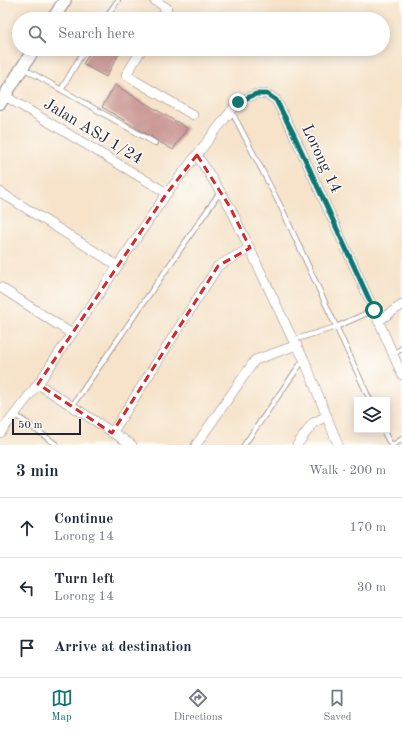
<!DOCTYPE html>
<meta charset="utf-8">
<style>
:root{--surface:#fff;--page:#f2f2f3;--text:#1f2937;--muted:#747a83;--line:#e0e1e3;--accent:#0f766e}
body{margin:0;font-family:"Old Standard TT",serif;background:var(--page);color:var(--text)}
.controls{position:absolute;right:12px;bottom:12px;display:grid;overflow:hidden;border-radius:0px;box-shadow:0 2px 10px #0003}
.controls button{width:36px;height:36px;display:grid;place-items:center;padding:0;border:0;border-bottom:1px solid var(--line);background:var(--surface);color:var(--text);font:20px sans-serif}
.scale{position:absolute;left:12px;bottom:10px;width:69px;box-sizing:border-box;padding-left:4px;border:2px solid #22223b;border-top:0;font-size:11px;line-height:14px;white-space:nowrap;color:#22223b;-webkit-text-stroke:3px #fdfcf7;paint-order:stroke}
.stop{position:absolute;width:12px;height:12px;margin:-9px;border:3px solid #0f766e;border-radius:50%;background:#fff}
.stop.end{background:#0f766e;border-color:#fff;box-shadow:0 1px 4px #0008}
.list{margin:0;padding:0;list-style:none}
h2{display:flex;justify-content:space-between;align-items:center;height:52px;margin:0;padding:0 16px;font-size:17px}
h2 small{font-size:13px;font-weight:400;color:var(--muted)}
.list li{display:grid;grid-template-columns:26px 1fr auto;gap:12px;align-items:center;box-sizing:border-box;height:60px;padding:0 16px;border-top:1px solid var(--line)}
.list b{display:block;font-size:15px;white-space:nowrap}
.list p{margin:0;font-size:13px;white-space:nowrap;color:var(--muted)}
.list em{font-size:13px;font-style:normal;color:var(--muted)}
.icon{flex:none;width:22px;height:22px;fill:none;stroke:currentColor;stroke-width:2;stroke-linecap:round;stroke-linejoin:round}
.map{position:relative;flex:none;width:402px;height:445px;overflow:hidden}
.search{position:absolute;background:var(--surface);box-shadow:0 2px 10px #0003;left:12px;right:12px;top:12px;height:44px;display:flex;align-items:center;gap:10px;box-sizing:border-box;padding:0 14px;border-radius:22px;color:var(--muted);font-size:15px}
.sheet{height:232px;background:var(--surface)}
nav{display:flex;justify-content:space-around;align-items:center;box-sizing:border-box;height:56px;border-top:1px solid var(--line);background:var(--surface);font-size:11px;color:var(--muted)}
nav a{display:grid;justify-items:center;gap:2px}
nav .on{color:var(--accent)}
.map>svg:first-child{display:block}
.building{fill:#cb9996}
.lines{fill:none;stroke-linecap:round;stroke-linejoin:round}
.lane-casing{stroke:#8c8282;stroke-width:6}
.street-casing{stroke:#8c8282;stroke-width:10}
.secondary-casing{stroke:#8c8282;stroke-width:14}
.lane{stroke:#fff;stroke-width:4.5}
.street{stroke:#fff;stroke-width:9}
.secondary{stroke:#fff;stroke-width:12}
.route{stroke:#0f766e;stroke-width:5}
.marked{fill:none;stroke:#d62828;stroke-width:3;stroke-dasharray:8 5;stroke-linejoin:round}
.labels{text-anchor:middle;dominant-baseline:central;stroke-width:3;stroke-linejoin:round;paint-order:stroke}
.street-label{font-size:16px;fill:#22223b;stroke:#fdfcf7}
</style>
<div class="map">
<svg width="402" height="445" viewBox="0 0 402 445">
<rect width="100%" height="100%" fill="#fdfcf7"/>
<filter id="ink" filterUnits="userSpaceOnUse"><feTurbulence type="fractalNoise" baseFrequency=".025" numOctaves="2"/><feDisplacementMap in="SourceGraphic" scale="8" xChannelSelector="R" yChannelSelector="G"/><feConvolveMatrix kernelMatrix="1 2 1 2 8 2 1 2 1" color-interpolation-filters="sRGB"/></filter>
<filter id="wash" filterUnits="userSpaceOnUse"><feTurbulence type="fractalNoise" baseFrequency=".012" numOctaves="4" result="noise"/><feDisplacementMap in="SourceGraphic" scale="16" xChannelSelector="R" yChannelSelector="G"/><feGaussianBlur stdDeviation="0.9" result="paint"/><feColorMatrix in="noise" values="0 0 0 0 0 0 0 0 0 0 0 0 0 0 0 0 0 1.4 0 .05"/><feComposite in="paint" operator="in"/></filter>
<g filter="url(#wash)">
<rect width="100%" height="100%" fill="#f6e3ca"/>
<g id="blocks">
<!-- building -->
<g class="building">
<path d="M92,49H122L106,77L83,64Z"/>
<path d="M115,85L187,128L173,150L102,107Z"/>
</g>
</g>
</g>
<g filter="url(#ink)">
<use href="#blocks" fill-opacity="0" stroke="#8c8282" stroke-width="1"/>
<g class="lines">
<defs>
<g id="lane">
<path d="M105,19L118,0"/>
<path d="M23,68L155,143"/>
<path d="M61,90L85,49"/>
<path d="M231,110L282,209L370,400"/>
<path d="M293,340L336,327L374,310"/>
<path d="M393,355L402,348"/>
<path d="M72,406L220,192"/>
<path d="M14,414L57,445"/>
<path d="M383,430L391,445"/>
<path d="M244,445L304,359"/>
<path d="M393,445L402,439"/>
</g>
<g id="street">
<path d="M154,0L167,8L160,19"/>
<path d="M142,49L126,75L193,115"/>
<path d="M5,96L167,193"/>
<path d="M197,155L230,207L293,340L304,359L338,445"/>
<path d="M0,192L118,266"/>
<path d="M0,287L72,334"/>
<path d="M378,321L402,305"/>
<path d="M38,384L132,445"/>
<path d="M0,433L38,384L167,193L238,102L256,94H267L276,100L294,135L374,310L402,375"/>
<path d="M112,433L218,266L250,248"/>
<path d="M196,445L255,360L297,345"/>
<path d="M297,445L313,423L327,416"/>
</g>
<g id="secondary">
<path d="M53,19L65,0"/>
<path d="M0,103L34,49"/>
</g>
</defs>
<!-- lane casing -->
<use href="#lane" class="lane-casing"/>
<!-- street casing -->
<use href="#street" class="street-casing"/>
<!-- secondary casing -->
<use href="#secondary" class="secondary-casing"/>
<!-- lane -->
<use href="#lane" class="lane"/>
<!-- street -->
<use href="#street" class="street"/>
<!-- secondary -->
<use href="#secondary" class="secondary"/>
</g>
</g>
<g class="lines" filter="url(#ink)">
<!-- route -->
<path class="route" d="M238,102L256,94H267L276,100L294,135L374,310"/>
</g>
<!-- marked area -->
<path class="marked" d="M197,155L230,207L250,248L218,266L112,433L38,384L167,193Z"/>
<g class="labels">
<!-- street labels -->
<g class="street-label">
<text transform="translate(93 132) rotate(31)">Jalan ASJ 1/24</text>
<text transform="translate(321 159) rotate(65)">Lorong 14</text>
</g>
</g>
</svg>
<div class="controls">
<button><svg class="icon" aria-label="layers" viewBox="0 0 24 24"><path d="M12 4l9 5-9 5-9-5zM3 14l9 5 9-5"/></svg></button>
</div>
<div class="scale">50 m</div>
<div class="stop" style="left:374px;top:310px"></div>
<div class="stop end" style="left:238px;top:102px"></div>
<div class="search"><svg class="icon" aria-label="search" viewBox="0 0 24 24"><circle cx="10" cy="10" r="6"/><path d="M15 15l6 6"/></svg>Search here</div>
</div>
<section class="sheet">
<h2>3 min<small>Walk · 200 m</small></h2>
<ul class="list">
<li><svg class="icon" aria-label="ahead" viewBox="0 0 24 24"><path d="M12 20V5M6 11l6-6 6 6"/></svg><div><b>Continue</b><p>Lorong 14</p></div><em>170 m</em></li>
<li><svg class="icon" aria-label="left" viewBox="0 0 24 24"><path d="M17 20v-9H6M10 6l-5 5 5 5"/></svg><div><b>Turn left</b><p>Lorong 14</p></div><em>30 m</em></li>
<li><svg class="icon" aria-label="arrive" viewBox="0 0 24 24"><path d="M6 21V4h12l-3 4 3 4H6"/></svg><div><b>Arrive at destination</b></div></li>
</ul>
</section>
<nav>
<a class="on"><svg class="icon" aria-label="map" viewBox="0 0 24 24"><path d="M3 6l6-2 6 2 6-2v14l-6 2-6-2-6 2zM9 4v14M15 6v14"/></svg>Map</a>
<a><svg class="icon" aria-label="directions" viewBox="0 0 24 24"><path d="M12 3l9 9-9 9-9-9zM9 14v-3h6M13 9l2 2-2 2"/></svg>Directions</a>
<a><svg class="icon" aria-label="saved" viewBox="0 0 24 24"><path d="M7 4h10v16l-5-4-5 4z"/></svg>Saved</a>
</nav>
